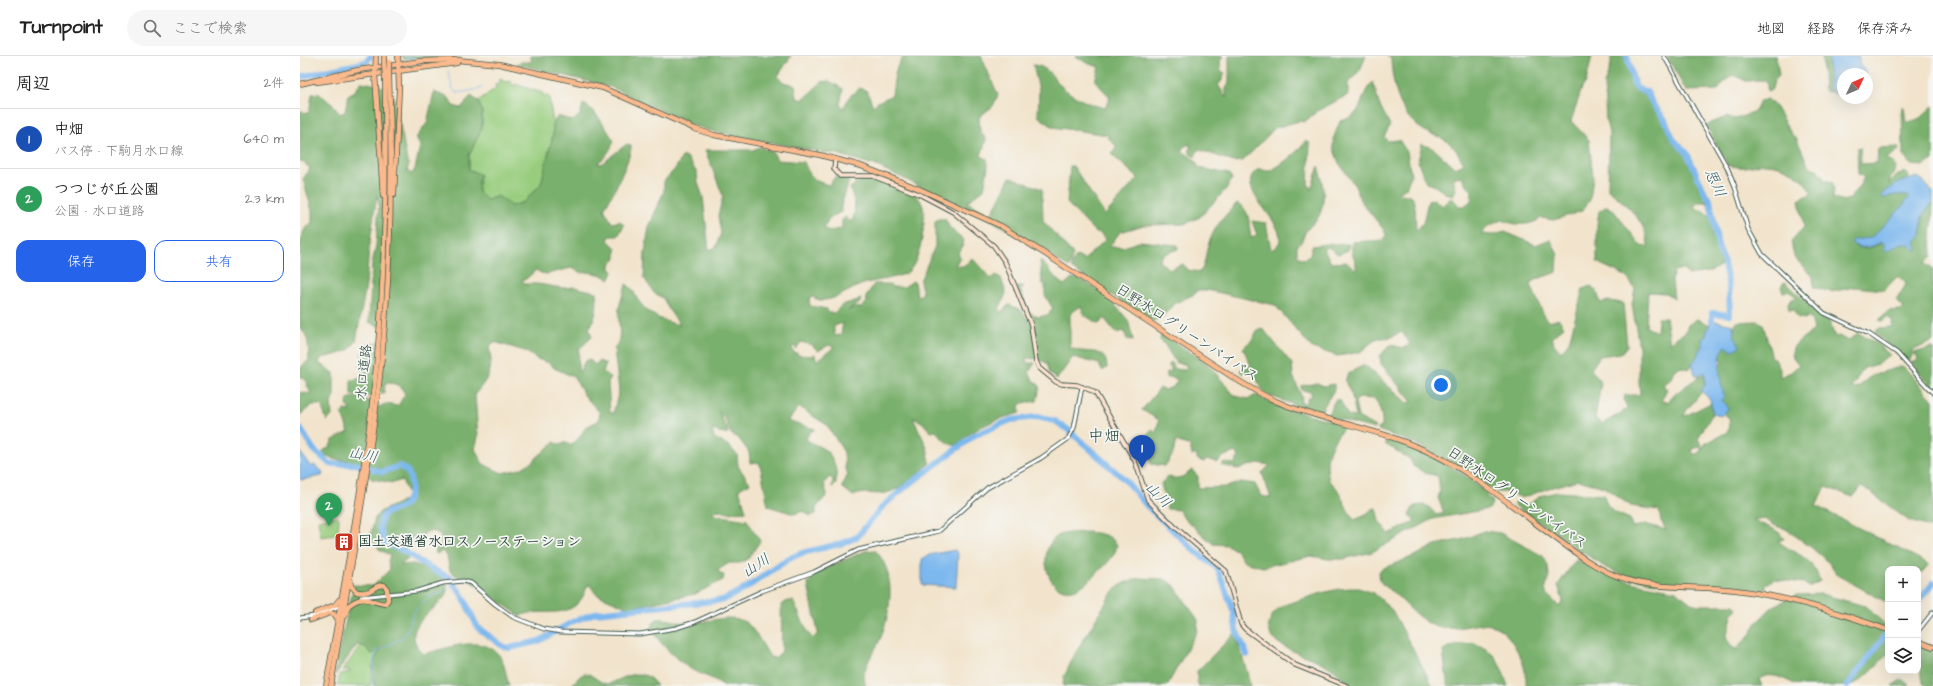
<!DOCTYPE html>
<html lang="ja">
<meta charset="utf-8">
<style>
:root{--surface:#fff;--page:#f6f6f6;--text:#222;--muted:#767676;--line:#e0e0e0;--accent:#2563eb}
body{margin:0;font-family:"Architects Daughter","Klee One",sans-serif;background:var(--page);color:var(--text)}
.controls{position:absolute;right:12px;bottom:12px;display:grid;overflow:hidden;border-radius:8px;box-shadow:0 4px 16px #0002}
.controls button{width:36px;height:36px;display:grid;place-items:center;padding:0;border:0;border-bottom:1px solid var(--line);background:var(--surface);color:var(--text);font:20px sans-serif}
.compass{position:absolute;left:1537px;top:12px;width:36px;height:36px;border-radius:50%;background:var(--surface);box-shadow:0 4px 16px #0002;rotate:46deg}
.you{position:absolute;left:1141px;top:329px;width:14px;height:14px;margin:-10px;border:3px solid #fff;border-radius:50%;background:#1a73e8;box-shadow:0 0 0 6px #1a73e833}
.badge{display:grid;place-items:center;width:26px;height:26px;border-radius:50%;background:var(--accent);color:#fff;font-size:13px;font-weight:700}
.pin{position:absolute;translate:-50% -33px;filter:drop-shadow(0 1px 2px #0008)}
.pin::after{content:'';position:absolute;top:21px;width:14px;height:12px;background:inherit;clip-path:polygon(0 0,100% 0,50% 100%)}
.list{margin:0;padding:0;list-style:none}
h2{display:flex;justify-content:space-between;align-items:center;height:52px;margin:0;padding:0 16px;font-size:17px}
h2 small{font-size:13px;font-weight:400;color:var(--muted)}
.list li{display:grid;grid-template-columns:26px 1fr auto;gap:12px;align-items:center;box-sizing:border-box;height:60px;padding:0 16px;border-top:1px solid var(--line)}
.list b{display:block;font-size:15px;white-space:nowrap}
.list p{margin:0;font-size:13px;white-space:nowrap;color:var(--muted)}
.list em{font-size:13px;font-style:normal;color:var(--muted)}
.actions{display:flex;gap:8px;padding:12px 16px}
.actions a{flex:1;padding:9px 0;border:1px solid var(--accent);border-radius:12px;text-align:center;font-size:14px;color:var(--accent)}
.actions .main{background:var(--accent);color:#fff}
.icon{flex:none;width:22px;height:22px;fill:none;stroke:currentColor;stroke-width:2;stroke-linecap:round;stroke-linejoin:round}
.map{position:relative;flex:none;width:1633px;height:630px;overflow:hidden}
header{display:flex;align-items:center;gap:24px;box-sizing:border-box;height:56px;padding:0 20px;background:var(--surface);border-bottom:1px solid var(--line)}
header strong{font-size:19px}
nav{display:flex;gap:22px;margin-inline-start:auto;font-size:14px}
.search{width:280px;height:36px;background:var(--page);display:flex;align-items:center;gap:10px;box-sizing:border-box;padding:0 14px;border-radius:22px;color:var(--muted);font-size:15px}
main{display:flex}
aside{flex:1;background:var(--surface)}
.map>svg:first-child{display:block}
.green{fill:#98cd7e;stroke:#5c8559}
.forest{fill:#7ab06d;stroke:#4c7650;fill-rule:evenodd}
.water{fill:#7cb7ee;stroke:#4e7a91}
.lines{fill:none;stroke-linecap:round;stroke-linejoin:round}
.stream{stroke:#7cb7ee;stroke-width:1}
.river{stroke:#7cb7ee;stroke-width:6}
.tertiary-casing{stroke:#3f564b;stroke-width:5}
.secondary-casing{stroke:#3f564b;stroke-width:5.5}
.trunk-casing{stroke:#3f564b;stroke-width:6}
.tertiary{stroke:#fff;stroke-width:3}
.secondary{stroke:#fde3d1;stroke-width:3.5}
.trunk{stroke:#fbba8d;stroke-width:4.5}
.trunk-bridge-casing{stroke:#3f564b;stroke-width:6;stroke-linecap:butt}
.trunk-bridge{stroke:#fbba8d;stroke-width:4.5}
.labels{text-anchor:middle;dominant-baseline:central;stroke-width:3.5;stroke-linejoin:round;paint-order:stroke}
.street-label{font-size:14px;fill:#1f3d34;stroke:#f6f6f2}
.poi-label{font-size:14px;font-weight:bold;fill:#1f3d34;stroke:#f6f6f2;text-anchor:start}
.water-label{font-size:15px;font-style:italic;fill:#365c62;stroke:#f6f6f2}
.quarter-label{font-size:16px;fill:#1f3d34;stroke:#f6f6f2}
</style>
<header>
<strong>Turnpoint</strong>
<div class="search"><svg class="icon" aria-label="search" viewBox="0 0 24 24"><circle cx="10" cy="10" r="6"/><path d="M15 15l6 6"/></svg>ここで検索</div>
<nav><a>地図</a><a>経路</a><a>保存済み</a></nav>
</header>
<main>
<aside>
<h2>周辺<small>2件</small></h2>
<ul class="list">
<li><span class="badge" style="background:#1a4fb4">1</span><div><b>中畑</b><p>バス停 · 下駒月水口線</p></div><em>640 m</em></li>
<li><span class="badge" style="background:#2e9e5b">2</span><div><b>つつじが丘公園</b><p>公園 · 水口道路</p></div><em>2.3 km</em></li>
</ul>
<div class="actions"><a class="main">保存</a><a>共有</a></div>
</aside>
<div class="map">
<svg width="1633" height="630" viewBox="0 0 1633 630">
<rect width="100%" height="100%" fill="#f6f6f2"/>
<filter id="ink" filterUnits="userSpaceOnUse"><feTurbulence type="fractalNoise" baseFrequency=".025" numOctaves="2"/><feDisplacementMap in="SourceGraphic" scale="8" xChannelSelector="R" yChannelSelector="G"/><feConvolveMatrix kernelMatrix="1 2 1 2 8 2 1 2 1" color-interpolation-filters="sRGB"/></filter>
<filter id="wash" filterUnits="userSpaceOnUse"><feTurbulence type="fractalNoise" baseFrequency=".012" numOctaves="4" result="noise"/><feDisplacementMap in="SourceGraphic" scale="16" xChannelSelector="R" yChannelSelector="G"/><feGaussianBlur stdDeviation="0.9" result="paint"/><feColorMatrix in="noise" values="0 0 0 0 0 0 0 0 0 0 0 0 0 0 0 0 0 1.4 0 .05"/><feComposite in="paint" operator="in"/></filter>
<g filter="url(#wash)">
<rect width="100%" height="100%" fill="#f2e4cc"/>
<!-- green -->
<g class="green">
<path d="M202,23L203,26L211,25L212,29L214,30L215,28L243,37L242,39L249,41L253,67V79L241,128L224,146L211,150L187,144L178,135L169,114V99L182,72V55L178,45L196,32L195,29L200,27L199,24Z"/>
<path d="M37,460L39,462L38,477L36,479L21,481L18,464Z"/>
<path d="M61,589L77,593L84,590L73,614L70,630H37L40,618L50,616V614H43Z"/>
</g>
<!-- forest -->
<g class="forest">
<path d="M101,0H161L110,3H104Z"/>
<path d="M230,0H491L478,20L483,26L495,29L497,42L502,44L522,26L529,25L543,33L540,48L543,53L549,41L560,32L567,35L573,50L578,46L592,39C594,27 594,8 605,0L617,1L681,0L698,39L693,50L679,61L680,75L686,83L681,100L687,103L688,111L684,133L667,146L689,158L688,162L577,110L534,97H527L415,76L392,69L311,31L217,8L221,6H230L232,5Z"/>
<path d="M776,0H923L920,5L921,15L925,17L921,26L918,29L926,41V33L929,26V0H1066L1060,14L1048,27V39L1019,54L1004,66L999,65L975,72L943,105L934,106L898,93L895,101L890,98V88L883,91L882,95L895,104L899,112L929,118L932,123L927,132L900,161L884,168L844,169L820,176L809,191H824L840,185L877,189L878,193L864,198L858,205L870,213L883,208L887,214L900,216C907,207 905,194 910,184C916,168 926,159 937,147C952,155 948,168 951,182L957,179L952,165L966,167L971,194C1006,177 925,132 959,113C961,113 965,115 968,115C978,113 1002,92 1007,84L1010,88L1008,128L1011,133L1019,110C1022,126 1027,144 1019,160C1016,166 1010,169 1006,175C1003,181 1003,186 997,190V200L1004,203L1010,200L1012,190L1025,188H1049L1048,194L1038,198L1028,191L1024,193L1031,207L1047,206L1056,214V208L1052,197V186L1084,184L1086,179L1084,174L1060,144L1057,133L1039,107L1033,91L1034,81L1040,65C1044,63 1051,62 1054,59C1064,49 1062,35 1073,26L1079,48L1090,69L1084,81L1088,85L1099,84L1107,96L1111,119L1106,132L1098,137V140L1102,138L1112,141C1117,151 1115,163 1116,175L1123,167L1128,145L1134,143L1142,150L1149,143H1153L1159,150H1164L1171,145L1172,135L1165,128L1162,120L1153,122L1156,133L1153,140C1142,138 1137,128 1126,127L1118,105L1122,88L1134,93L1155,112L1164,108C1159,99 1154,89 1145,84C1139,80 1131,79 1125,75C1099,61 1092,28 1091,2L1086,0H1292L1286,26L1282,32L1271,65L1289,84L1293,121L1290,144L1282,155L1254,164L1241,162C1229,171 1215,169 1201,164L1189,170L1181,178L1193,179L1205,176L1236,189L1250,183L1258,199L1257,216L1237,223L1230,227C1237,241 1239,253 1249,266L1259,263L1264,271L1252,281L1254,288L1261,296L1269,286L1283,233L1290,230L1297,235L1300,247L1309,245L1323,247L1327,290L1321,297L1300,300L1291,313L1301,327L1295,362L1303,368L1327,353L1324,344L1325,339H1340L1339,325V291L1332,248L1335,233C1325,214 1313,216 1297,206V168L1299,155L1307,150L1314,155L1341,190L1348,191C1348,166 1325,147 1308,134L1309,77L1306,65L1304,28L1311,9V0H1326L1332,26L1337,33L1345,36L1354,52L1363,63L1374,84L1390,104L1404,137L1410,147L1413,160L1407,146H1398L1394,151L1413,161L1415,179L1425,207L1409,216L1389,219L1382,213L1374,215L1372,223L1374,243L1366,237L1348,236L1346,271L1357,276L1358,262H1366L1370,287L1377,281L1386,276L1388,269L1397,263L1410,269C1405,286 1401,300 1388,313L1382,311L1374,314L1371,323L1363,329L1367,333L1361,345L1368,346C1374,337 1394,324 1405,317L1404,326L1406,331L1386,355L1383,361L1411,347L1414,349C1413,362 1403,371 1398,383L1402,390L1392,393L1393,398H1398L1405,388L1427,376L1430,371L1429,361L1426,360L1418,345L1420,336L1423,332L1419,328L1418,312L1423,306C1416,292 1425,292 1431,281C1434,277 1434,270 1436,266L1458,265L1463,268L1472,302H1475L1480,313V321L1491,316L1499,309C1497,306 1494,303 1493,301C1488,288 1507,280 1514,274L1511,262L1507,260L1506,263L1498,262L1493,254L1489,255L1488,248L1492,243L1497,242L1488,234L1483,237L1481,231L1483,227L1486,226L1511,251L1529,265L1535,281L1539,280L1548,285L1558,277L1576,287L1590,299L1578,308L1564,312L1551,332L1560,331C1567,317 1589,315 1603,310L1633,344V472L1609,465L1562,430L1553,441L1526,431L1516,450L1629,508L1618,521V513H1588V547L1537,519L1529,507L1512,492L1486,473L1473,469L1463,462L1453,464L1478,475L1484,483L1478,485C1497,501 1510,497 1520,525L1509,531L1503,527L1474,523L1466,529V534L1355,527L1329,521L1306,512L1214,449L1216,445L1227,450L1240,440L1257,436L1304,439C1307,455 1316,457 1330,463L1332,472L1345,468L1366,474L1361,465L1359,454L1331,450L1304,431L1278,424L1249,432L1222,442L1208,436H1197L1149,405L1114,387L1078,374L1079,372L1082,371C1083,361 1080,352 1075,343L1059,342L1055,346L1058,361L1075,371L1074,373L1027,360L1035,344H1040L1048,360L1056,361L1052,340L1045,325L1048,317L1065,309L1107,347L1112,346L1081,308L1080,300L1090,289L1104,292L1110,288L1102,276L1089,282H1077L1060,296L1038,300L1012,292L975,249L907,234H896V237C890,241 882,243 876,247C868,252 864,264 851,265L771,212L772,207L777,200L784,204L806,183L798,176L796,177L767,147L770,110H773L805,159L838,122L811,98L817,91L808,82V79L753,71L738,60L739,34L733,9C747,9 754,23 762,31C773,41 790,49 805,52L810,41L795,25L799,11L785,6Z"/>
<path d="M1367,0H1476L1479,19L1474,24L1472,33L1467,35V27L1463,24L1446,25L1433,19L1426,24L1418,34L1386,35Z"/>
<path d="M1522,0H1530L1533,35L1529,36L1524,34Z"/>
<path d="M61,26C69,27 85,30 91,36C95,40 106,98 107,106L109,108L107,114L112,118L115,113L120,90L116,82L127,67L134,36L149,42L153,50L161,52L171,40L178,45L182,55V72L169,99V114L180,118L178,135L187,144L198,140L211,150L224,146L241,128L253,79V67L258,60L273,65L280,59L283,48C296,53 306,73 314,85C310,94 306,102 297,107L301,108L327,88L331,90C332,101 311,142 304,153L312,167L320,165L324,169L318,180H310L308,184L316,192V202L310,209V212L313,216L310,223L299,218L288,216L282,217L271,212L247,218L241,217L236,214L226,223L222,224L225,228H238L263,232L274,231L296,236C298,249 296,262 289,273L292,281L279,293L278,314L279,316L285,305L289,303L295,309L299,305L306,308L303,316L311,322L308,327L310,356L313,358L319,335L314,293C324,281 317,267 319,253C320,245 324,236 326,228C334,232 335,242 341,248C350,260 365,266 380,269L369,254L363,242L354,237L344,222L345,196L349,171L364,135V125L375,113L382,101H387L397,117L398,127L403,141L409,194L416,191L421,177L418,160L423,140L405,94H453L459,91L473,96L477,104L504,106C509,119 514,126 529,129L535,121L550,122L541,150V156L529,162L524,172L529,176L542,172V164L546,161L551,166C558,154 554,144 550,132C556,127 564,123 572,122C577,122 611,135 615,138C617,140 621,145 622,148C628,161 620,205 609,215C599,224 570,223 554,232C544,237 523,251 512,240L509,243L510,250L527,253L528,257H534L542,249L561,243L559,248L553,250L548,255L554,251L561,252L567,246L566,241L574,228H589L593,231H604L613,225L615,226L617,240L623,238L620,225L635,190V166L638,163H645L650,172L664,184L662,192L658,196L660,201L656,208L657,210H665L672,202L691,223L695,219L701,222L706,237L698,256L702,255L709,249L721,254L735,274L737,280L735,273L717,232L718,230H724L721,233V235L729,256L738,261L747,259L753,253L745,239V228L742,227L740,205C750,212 754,223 764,229L771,223L778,222L806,239L828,264L833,284L827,283L824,275L816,277L804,262L799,268L784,259L781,250L770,258V291C784,301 806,287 807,312L802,315L799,308L773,301L757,323L750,318L747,307L737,303L726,302L727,307H735L729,316L733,324L740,330L737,345L722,347L719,350L720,357C699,362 672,372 657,389C647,390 643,383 636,375L631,376L622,366L613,362L627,391L630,407C618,418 603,433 586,437C574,440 566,434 553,440L542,431L548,418L545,413L544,396L527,369L499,351L488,365L515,373L509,377L506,383C512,388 516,388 522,392C534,398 538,416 536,428L532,431L533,424L530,421L524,427L527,439L516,452V458L510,460L504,455L494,458L468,450L460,408L457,406L450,407L449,396L439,383L431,378L425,363L418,355L428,375L427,378L412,374L414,382L429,390L437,399L438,410L450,427L439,433L446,455L428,457L418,454L412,456L415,459L447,464L460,485L449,502L440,507H429L418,514L420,518L424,519L423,524L395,538L329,552L296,538L289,528C285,534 284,540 280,545C264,564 239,551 220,560L171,525L161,523L150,515L147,500L142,495L136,498L135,493L143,489L141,487V481L136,476L128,475L118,482L116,487L105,489L108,503L100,509L114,508L139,518L146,526L147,538C134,556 96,573 124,598C144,593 181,578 198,598C205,606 206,620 209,630H74C70,616 73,602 82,592L73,598L70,597L66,591L57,589L35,619L39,594L54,529L73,530L90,513L88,505L90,499L80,494L70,481L75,462L80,456L109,442L102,424L93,427L72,423L52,406L33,403L23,397L24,394L29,392L33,384L49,376L42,359L44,354L50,355L47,349L48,343C57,338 71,345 79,351L85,348L98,350L105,338C100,328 95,327 85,327L84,337L69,341L51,338V324L65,322L60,308L65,304L61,298L67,289L86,284V273L69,266L72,208L76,190L79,147L77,139L69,192L66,229L56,285L49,294L35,299L21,302L19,307L34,317V340L31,347L32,360L27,365L21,349H12L0,359V336L11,338L5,324L0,321V312L9,304C8,295 10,278 0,273V183L6,171L12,167V155L3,123L10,113L3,105L0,106V54L3,56L9,57L12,38L18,37L32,48L40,58L45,56L48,40L54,36ZM543,267L541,278L537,280L534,278V270ZM194,286L225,295L237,303L249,307L254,312L274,321L284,339L300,357L298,365L286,371L279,382L270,390L267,386L260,389L254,386L232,406L220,413L202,417L183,408L175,393L178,381L175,338C189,322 194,313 189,291ZM501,286L512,289L518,295L529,289L534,291L517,305L514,297L512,300L497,299V297L493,296L492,291L495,290L496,293Z"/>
<path d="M1468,43L1476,52L1492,79L1496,81L1509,111L1517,113L1525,124L1532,126L1534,132L1533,142L1541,145L1550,143C1554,135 1561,130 1564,121L1558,118L1557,92L1560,91L1561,108L1577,107L1578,92L1598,91L1599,94L1586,103L1592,105L1596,112L1588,128L1599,118L1605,116L1609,120L1607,125L1583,141L1604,138L1611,140L1585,173L1570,184L1554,186L1556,191L1567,193L1582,187L1586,188L1585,193L1589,195L1599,186L1614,184L1622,177C1622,164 1621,155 1633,147L1631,182L1632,201L1625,207L1633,214V285L1612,295V301L1608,306L1574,276L1580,272L1591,271L1593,265L1587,261L1582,265L1579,264L1588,255L1601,254L1604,251L1596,245L1606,228L1598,220L1584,234L1554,231L1531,236L1514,231L1513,221L1494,201L1491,185L1504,171L1499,144L1512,137C1502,120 1487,109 1466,108C1459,107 1452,111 1444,111C1439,112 1433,110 1428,109L1406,69L1426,61L1435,63L1444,60L1456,54L1460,45Z"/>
<path d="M1633,50V104L1623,110L1611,109L1603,100L1602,51H1604L1606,66L1608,67L1620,62Z"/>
<path d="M710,121L742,133L743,165L773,198L769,211L689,163Z"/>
<path d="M958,273L964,274L992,308L993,320L1002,342L1000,346L1005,348L1008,341L1012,340L1011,336L1002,334L1001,330L1017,327L1024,330L1034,328V334L1019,358L965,338L952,315L942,317L940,314L951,310L943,292L952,284Z"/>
<path d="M861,278L907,307L935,340L949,343L956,339L978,350L1043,368L1044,371C1029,391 1024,400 1029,425C1042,433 1044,452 1054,464L1064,460L1072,453L1076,452L1079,465L1089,478L1114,466V463L1109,459L1114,450C1129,448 1127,449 1136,459L1144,457L1138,442L1140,435L1138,420L1125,417L1113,410L1110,403L1085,388L1089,383C1124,396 1170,415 1193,446L1189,453L1133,463L1072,496L1043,503H1028L1011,500L963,511L944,506L937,495L927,489L913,488L883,461L879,454L867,453L861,427L868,421C878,424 884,421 892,414L898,420V432L927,431L941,426L955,428L961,440L971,442L962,417L970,409L958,407L938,413L921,409L924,406L934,408L939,401L935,396L922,401L918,406L906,403L904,406L897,403V399H892L890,390L876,385L873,398L865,410L851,408L847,390L848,377L852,374L856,377L859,364L842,354L860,332L864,334L873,331L878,324L870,321L866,322L867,316H871V312L868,310L871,306L875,313L884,314L887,312L885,308L876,307L865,289L860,284Z"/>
<path d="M1631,292L1633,293V332L1611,306H1616L1618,302L1614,297Z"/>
<path d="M1184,475L1200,477L1243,500L1248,510L1249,521L1245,535L1259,551L1263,545L1258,529L1275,505L1279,504L1299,516L1335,527L1376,535L1391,547L1399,549H1434L1437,552L1433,557L1426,582L1433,592L1437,593L1451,577L1457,566L1472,551L1496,539L1521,538L1565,550L1588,571V598C1580,606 1560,627 1550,630C1544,630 1510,630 1503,630C1488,628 1475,613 1459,623L1462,630H1226C1227,615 1222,602 1214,589C1189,548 1163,583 1132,569C1114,561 1100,539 1082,528L1078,518L1081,513L1117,499L1135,489L1164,483Z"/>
<path d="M786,476C798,477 811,478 817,489C816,499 805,510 798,516C791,522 784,530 776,533C747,544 735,492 758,480C765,476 778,477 786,476Z"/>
<path d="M575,494C597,517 591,554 581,581C575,597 559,613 566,630H424C414,622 407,621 396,616C382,609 355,585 351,570L357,563C369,562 380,568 393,567C409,566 430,557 445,566C453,570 465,593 470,601L475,602L482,595L481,549L488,545H493L508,577L513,583L518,577L508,528L516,517L565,495Z"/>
<path d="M839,522L864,523L874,529L898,564L897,575L867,630H763L764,621L776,596L813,535L824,527Z"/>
<path d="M1058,532L1074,537L1092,554L1133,630H1051C1042,621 1034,613 1022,607C1009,599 960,590 970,565C972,557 979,551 987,548C1010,541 1034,531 1058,532Z"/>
<path d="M935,577L947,616L950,630H899L897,626V615Z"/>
<path d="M1174,587C1199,598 1199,606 1208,630H1149L1147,626L1143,594L1149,591Z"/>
<path d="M1618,590L1633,592V630H1626L1623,627Z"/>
<path d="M285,617C294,619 299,627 307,628C310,628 313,626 316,625C333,617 345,613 357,630H271L279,621Z"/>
<path d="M1602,623L1610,630H1592Z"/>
</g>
<!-- water -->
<g class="water">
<path d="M1529,0H1559V5L1566,18H1543V34L1533,38L1528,30Z"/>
<path d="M1617,121L1621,123L1633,136V146L1622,161L1621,178L1615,186L1618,194H1614L1610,189L1601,187L1588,195L1584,194L1585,189L1582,186C1570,191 1563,195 1551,187L1553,184L1571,182L1601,152L1609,141C1603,137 1591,139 1585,142L1581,141L1582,138L1598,127Z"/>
<path d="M1411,264L1433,269L1434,280L1440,290L1432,295L1426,290C1416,297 1420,331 1425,341L1421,345L1426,348L1428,353L1421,360L1413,357L1410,343L1401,335L1405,329V317H1402L1397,321L1391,310L1403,290L1402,283L1405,281Z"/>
<path d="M0,396L11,411L14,409L23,416L22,420L0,424Z"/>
<path d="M655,494L658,498L656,531L622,529V503L629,499Z"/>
</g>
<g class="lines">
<!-- stream -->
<g class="stream">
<path d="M104,0L107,2H115"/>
<path d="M148,15L153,33L157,37L174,34L183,31"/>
<path d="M72,630L74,605L76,596L103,581L107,576L114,556L127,542L148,534L154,528"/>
</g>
<!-- river -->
<g class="river">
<path d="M1327,0L1334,28L1338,33L1347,36L1352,47L1364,62L1374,84L1387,97L1405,137L1410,144L1418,191L1423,203L1429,232L1430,259L1412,257V264"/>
<path d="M0,21L66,6L70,1"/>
<path d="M0,372L14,394L30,408H56L82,416L100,410L108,416C111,423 112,430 110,438C103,460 93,448 82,461L80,471L84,487L102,494L130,512L150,522L162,539L178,572L204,591L210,592L239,585L274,565L295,557L423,544L446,532L490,502L502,497L543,487L557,481L583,450L603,433L675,379L711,364L737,361L755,365L766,372L824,423L848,451L895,495L918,513L934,557L936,574L947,599"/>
<path d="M1618,546L1633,527"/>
<path d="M1547,630L1588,576"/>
</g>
</g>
</g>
<g filter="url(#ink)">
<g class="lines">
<defs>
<g id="tertiary">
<path d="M1364,0L1427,111L1434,128L1448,173L1462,198L1524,257L1569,278L1597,297L1633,337"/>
<path d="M61,541L117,535L143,527L163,525L171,527L195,548L213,561L244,573L261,576L340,578L376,572L395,566L462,535L514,516L558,494L639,475L687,432L741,402L768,383L774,372L782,331"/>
<path d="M0,562L14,560L37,551"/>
<path d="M1618,575L1633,556"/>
</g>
<path id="secondary" d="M535,103L534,113L540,120H573L621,139L653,156L694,190L705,206L731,269L736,305L739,312L756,326L762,328L777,329L790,334L796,338L835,405L848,444L874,470L926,515L941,568L945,573L995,609L1047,630"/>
<g id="trunk">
<path d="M76,0L75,18L83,140"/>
<path d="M84,0V7"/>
<path d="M17,26L157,7"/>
<path d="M0,28L58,14L122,5L157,4L199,8L303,32L395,73L414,79L520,99L561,110L617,132L701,170L750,201L934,322C950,332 967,342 985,349C1035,368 1089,375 1137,400C1180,422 1219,456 1258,484C1277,498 1297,513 1319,521C1357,535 1397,529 1436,534C1489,541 1538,556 1588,574"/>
<path d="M94,139L99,32L98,0"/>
<path d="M15,557L35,549L39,544"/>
<path d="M45,560L48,550C64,537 69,546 85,548L88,544L87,533L84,529C74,528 72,539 57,536L51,530L50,522"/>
<path d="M11,564L30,557L34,558L37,562"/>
<path d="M1618,585L1633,591"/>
<path d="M26,630C46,518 68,405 78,291C86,201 86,111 85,20"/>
<path d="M31,630C47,530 67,429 79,328C91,226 93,122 89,19"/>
</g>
</defs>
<!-- tertiary casing -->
<use href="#tertiary" class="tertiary-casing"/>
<!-- secondary casing -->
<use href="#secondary" class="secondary-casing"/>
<!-- trunk casing -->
<use href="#trunk" class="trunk-casing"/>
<!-- tertiary -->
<use href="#tertiary" class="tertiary"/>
<!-- secondary -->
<use href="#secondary" class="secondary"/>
<!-- trunk -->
<use href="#trunk" class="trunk"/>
<defs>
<g id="trunk-bridge">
<path d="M89,6V19"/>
<path d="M84,7L85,20"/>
</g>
</defs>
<!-- trunk-bridge casing -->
<use href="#trunk-bridge" class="trunk-bridge-casing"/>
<!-- trunk-bridge -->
<use href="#trunk-bridge" class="trunk-bridge"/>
</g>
</g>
<!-- icons -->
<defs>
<symbol id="building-square" viewBox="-11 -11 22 22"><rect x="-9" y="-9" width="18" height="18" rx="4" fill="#c8321e" stroke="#f6f6f2"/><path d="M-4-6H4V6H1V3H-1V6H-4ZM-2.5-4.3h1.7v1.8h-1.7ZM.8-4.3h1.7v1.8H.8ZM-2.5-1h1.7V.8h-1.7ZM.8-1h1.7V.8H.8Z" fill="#fff"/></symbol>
</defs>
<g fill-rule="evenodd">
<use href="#building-square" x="33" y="475" width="22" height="22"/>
</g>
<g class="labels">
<!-- street labels -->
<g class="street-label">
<text transform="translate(887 277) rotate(33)">日野水口グリーンバイパス</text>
<text transform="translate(64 316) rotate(-84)">水口道路</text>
<text transform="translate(1217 442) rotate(35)">日野水口グリーンバイパス</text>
</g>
<!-- poi labels -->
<g class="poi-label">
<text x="58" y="486">国土交通省水口スノーステーション</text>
</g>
<!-- water labels -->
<g class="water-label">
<text transform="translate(1415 127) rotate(66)">思川</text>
<text transform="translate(63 399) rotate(10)">山川</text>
<text transform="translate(858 439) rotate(45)">山川</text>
<text transform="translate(456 510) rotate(-34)">山川</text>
</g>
<!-- quarter labels -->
<g class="quarter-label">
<text x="804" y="380">中畑</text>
</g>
</g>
</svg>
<div class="controls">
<button>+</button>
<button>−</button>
<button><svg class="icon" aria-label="layers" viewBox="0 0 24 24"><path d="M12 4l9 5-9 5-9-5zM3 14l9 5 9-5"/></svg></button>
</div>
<svg class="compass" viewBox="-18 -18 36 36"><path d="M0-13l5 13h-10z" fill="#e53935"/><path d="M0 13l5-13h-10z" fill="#767676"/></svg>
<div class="you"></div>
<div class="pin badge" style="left:842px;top:412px;background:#1a4fb4">1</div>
<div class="pin badge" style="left:29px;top:470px;background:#2e9e5b">2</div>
</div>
</main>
